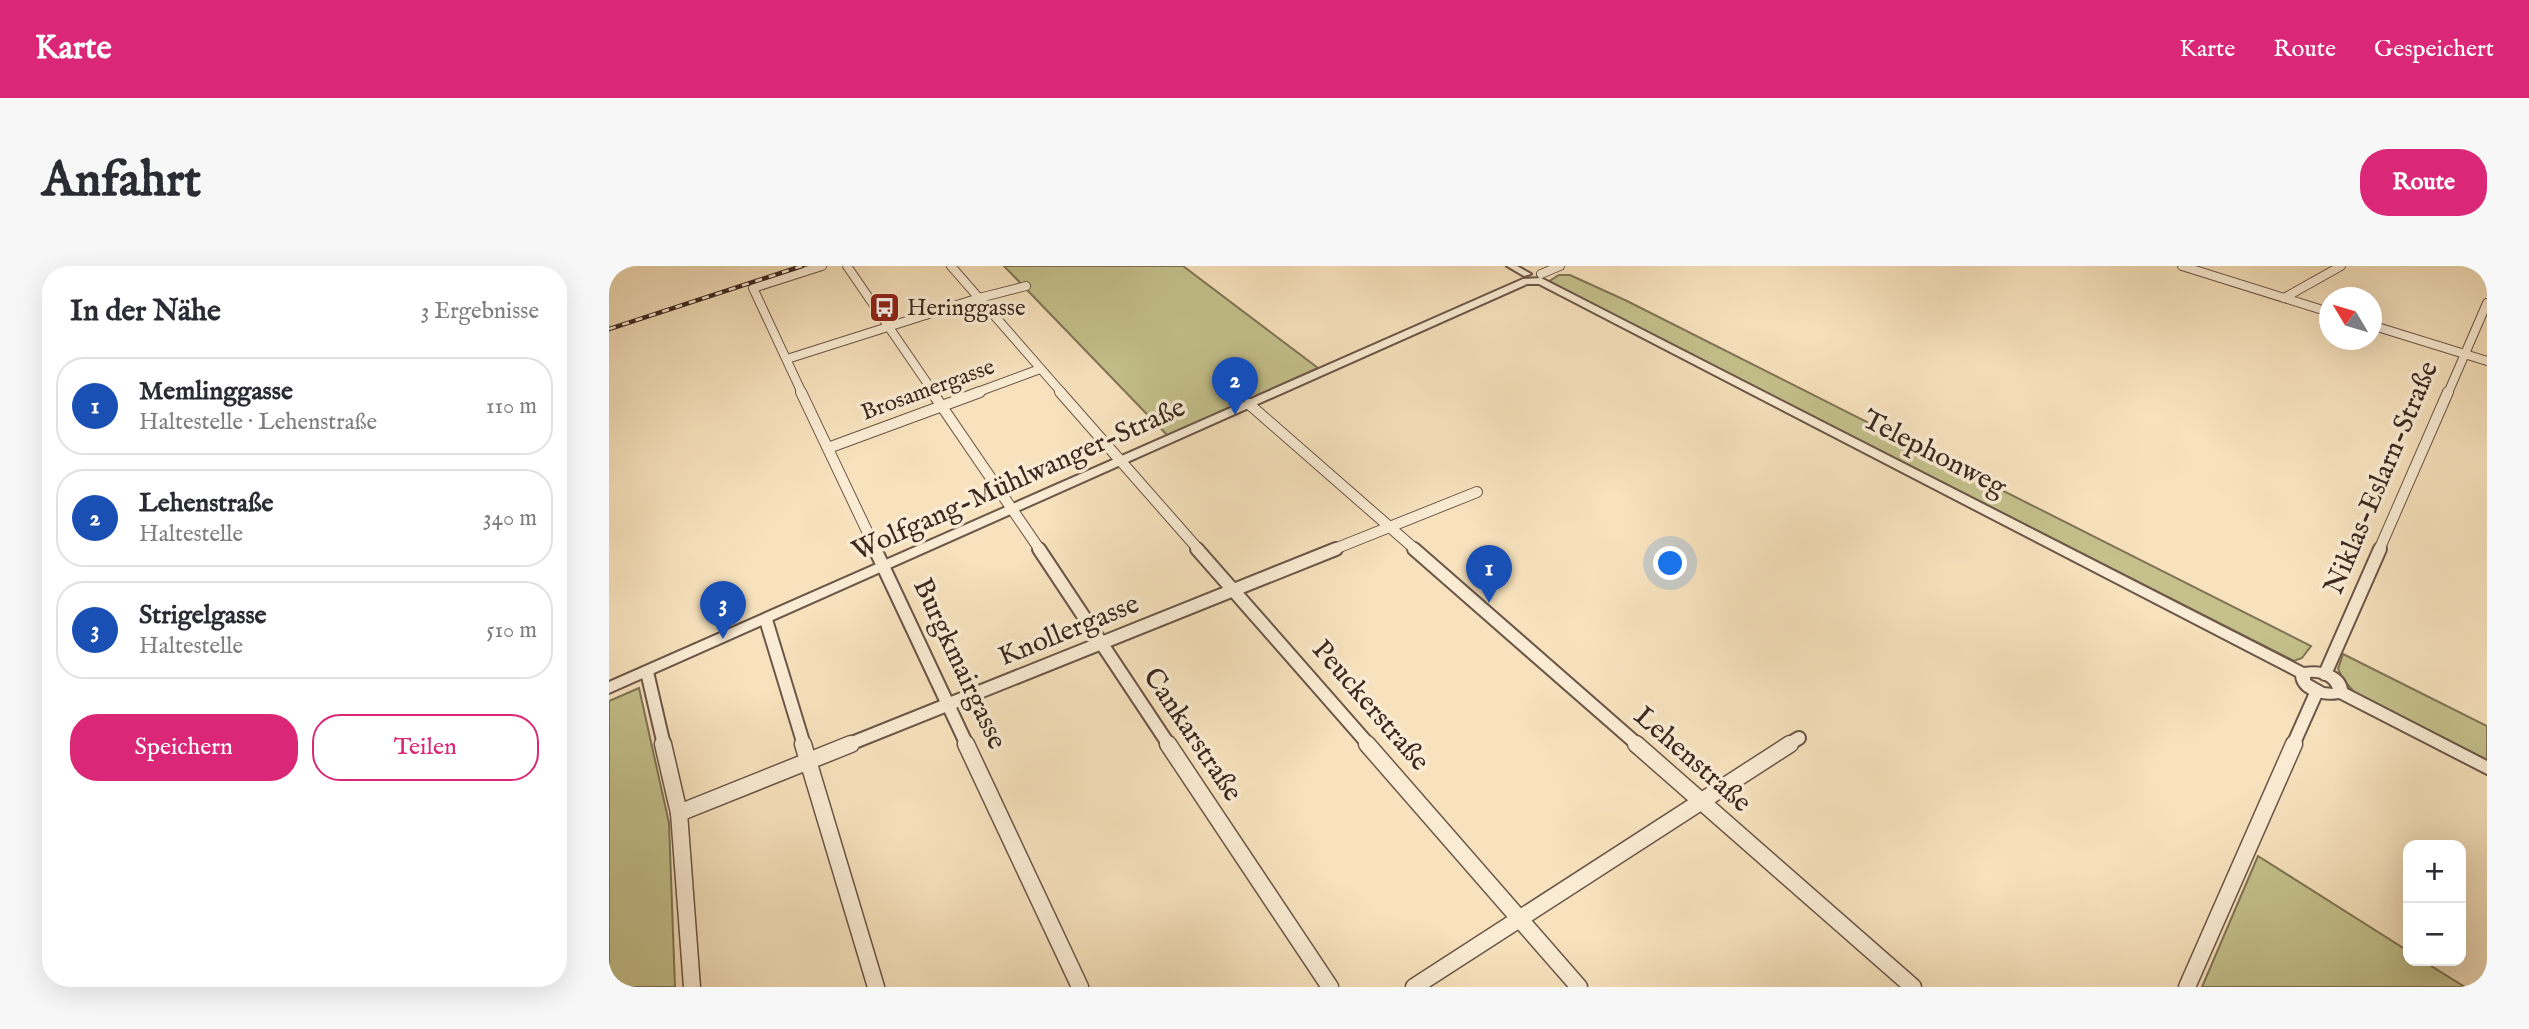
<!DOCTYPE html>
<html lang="de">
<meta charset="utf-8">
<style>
:root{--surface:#fff;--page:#f7f7f7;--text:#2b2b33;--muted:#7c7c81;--line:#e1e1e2;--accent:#db2777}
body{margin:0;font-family:"IM FELL English",serif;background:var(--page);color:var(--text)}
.controls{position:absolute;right:21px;bottom:21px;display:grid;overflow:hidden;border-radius:14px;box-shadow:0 7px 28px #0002}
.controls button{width:63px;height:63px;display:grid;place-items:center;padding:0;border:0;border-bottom:2px solid var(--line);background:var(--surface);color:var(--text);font:35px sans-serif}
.compass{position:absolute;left:1710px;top:21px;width:63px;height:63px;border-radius:50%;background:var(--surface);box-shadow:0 7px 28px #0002;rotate:308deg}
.you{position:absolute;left:1062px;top:298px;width:24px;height:24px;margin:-18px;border:5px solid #fff;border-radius:50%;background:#1a73e8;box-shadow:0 0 0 10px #1a73e833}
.badge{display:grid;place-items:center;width:46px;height:46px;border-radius:50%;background:var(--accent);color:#fff;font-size:23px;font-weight:700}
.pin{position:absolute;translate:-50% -58px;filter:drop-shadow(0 2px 4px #0008)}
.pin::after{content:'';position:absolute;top:37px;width:24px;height:21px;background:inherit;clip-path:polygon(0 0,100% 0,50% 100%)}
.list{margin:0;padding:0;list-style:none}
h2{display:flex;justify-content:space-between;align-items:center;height:91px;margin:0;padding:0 28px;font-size:30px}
h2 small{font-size:23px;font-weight:400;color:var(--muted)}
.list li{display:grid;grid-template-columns:46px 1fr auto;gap:21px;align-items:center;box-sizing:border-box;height:98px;margin:0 14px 14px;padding:0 14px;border:2px solid var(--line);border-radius:28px}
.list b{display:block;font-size:26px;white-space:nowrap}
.list p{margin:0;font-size:23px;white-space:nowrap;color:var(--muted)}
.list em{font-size:23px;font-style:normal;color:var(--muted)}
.actions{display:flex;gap:14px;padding:21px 28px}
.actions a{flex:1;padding:16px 0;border:2px solid var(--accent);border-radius:28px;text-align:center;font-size:24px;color:var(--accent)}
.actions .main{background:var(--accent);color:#fff}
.map{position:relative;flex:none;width:1878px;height:721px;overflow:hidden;border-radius:28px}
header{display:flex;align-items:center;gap:42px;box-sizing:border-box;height:98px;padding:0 35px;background:var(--accent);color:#fff}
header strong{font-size:33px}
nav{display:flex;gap:38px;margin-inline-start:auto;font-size:24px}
.intro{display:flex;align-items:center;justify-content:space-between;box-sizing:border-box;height:168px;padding:0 42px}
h1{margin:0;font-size:49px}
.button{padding:18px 32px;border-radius:28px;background:var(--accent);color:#fff;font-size:24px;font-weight:700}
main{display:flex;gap:42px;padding:0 42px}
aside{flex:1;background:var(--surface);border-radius:28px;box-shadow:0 7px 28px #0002}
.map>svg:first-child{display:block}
.green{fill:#c4c18c;stroke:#807456;stroke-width:2}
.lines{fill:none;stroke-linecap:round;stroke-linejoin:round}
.minor-far3-casing{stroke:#6c5648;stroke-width:10}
.minor-far2-casing{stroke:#6c5648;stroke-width:12}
.minor-far1-casing{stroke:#6c5648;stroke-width:16}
.minor-casing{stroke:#6c5648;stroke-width:19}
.tertiary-casing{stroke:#6c5648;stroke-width:4}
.minor-far3{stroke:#faecd4;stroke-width:8}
.minor-far2{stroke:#faecd4;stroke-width:10}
.minor-far1{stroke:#faecd4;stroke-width:12}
.minor{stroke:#faecd4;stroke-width:16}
.tertiary{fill:#faecd4;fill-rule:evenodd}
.rail-casing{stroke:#3d2821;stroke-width:4.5}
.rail{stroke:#faecd4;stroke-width:2.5;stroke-dasharray:7;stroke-linecap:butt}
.labels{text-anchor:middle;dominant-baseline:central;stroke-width:7;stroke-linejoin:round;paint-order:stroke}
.far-poi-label{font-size:23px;fill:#3d2821;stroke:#faecd4;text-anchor:start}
.far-street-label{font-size:23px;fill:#3d2821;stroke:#faecd4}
.street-label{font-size:28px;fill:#3d2821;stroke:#faecd4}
</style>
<header>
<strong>Karte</strong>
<nav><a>Karte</a><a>Route</a><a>Gespeichert</a></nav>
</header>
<div class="intro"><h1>Anfahrt</h1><a class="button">Route</a></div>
<main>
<aside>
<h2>In der Nähe<small>3 Ergebnisse</small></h2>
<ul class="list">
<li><span class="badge" style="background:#1a4fb4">1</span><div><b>Memlinggasse</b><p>Haltestelle · Lehenstraße</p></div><em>110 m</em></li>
<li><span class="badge" style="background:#1a4fb4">2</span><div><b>Lehenstraße</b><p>Haltestelle</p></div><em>340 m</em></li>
<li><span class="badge" style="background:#1a4fb4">3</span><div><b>Strigelgasse</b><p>Haltestelle</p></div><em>510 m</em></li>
</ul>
<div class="actions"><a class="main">Speichern</a><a>Teilen</a></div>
</aside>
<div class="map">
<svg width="1878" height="721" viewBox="0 0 1878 721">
<rect width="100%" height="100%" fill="#f7e2bd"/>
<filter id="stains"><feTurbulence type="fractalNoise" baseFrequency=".00286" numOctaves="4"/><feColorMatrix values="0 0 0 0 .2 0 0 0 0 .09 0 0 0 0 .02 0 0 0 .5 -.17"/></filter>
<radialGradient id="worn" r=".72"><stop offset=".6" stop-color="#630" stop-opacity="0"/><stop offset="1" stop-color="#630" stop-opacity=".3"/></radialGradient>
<!-- green -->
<g class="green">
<path d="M395,0H574L709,102L559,170Z"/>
<path d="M950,9H961L1018,35L1702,380L1693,392L1685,395L939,16Z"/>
<path d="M1734,388L1878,460V494L1745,426L1734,413L1729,403Z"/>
<path d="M30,422L60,557L66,721H0V435Z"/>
<path d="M1649,590L1799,685V695H1814L1856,721H1593Z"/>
</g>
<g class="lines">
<defs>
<g id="minor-far3">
<path d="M238,0L325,127"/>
<path d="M342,0L453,127"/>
<path d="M1573,0L1720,46"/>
<path d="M932,8L951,0"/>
<path d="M1675,32L1732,0"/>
<path d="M1762,59L1878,95"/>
<path d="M178,93L370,32L417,20"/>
<path d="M193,127L144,22L213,0"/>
<path d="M366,127L431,103"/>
<path d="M1839,127L1878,37"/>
</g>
<g id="minor-far2">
<path d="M192,126L267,284"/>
<path d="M323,126L431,284"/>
<path d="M451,126L590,284"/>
<path d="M640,138L807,284"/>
<path d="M219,182L371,126"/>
<path d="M723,284L868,226"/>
<path d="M1770,284L1839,126"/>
</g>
<g id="minor-far1">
<path d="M266,283L358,479"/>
<path d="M430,283L560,479"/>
<path d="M588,283L760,479"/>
<path d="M805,283L1029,479"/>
<path d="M157,354L195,479"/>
<path d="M38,406L55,479"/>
<path d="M1716,408L1771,283"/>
<path d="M238,479L727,283"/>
<path d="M1178,479L1190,472"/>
<path d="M1684,479L1708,425"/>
</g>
<g id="minor">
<path d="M54,478L70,547L83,721"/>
<path d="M194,478L267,721"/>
<path d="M357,478L471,721"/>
<path d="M559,478L721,721"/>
<path d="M758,478L970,721"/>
<path d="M1027,478L1304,721"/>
<path d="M70,547L242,478"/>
<path d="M805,721L1181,478"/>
<path d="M1578,721L1685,478"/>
</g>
<g id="tertiary">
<path d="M898,0H908L922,8L915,10Z"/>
<path d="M932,12L1695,402C1712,399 1736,405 1738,423L1878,495V508L1730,432C1714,435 1689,429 1687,410L930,18H918L0,427V416L914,13ZM1701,411C1710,410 1721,414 1724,423L1715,422L1701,414Z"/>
</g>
</defs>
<!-- minor-far3 casing -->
<use href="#minor-far3" class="minor-far3-casing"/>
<!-- minor-far2 casing -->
<use href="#minor-far2" class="minor-far2-casing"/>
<!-- minor-far1 casing -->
<use href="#minor-far1" class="minor-far1-casing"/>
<!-- minor casing -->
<use href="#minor" class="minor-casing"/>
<!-- tertiary casing -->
<use href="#tertiary" class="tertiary-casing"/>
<!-- minor-far3 -->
<use href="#minor-far3" class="minor-far3"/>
<!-- minor-far2 -->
<use href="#minor-far2" class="minor-far2"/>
<!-- minor-far1 -->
<use href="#minor-far1" class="minor-far1"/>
<!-- minor -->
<use href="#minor" class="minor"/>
<!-- tertiary -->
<use href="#tertiary" class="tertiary"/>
<defs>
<path id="rail" d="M0,63L193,0"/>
</defs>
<!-- rail casing -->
<use href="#rail" class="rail-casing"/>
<!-- rail -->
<use href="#rail" class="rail"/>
</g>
<!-- icons -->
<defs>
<symbol id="bus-square" viewBox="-11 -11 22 22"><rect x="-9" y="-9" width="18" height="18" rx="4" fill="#8f2418" stroke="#faecd4"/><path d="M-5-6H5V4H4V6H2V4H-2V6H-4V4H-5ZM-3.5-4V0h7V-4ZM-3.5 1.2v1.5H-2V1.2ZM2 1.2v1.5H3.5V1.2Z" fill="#fff"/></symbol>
</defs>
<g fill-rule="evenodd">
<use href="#bus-square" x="258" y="24" width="35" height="35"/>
</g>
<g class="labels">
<!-- far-poi labels -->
<g class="far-poi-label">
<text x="298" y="42">Heringgasse</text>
</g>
<!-- far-street labels -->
<g class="far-street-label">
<text transform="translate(319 124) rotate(-20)">Brosamergasse</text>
</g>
<!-- street labels -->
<g class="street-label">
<text transform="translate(1325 188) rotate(27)">Telephonweg</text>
<text transform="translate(1773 212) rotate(-67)">Niklas-Eslarn-Straße</text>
<text transform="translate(410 214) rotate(-24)">Wolfgang-Mühlwanger-Straße</text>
<text transform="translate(460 365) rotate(-22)">Knollergasse</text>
<text transform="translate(350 398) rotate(65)">Burgkmairgasse</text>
<text transform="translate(761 440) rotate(49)">Peuckerstraße</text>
<text transform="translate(583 469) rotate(56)">Cankarstraße</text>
<text transform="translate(1083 494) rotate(41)">Lehenstraße</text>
</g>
</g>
<rect width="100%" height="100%" filter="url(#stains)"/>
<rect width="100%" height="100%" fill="url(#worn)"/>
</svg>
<div class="controls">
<button>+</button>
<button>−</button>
</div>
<svg class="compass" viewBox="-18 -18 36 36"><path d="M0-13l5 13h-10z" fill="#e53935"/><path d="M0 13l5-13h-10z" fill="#7c7c81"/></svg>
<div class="you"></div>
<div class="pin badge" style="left:880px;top:337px;background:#1a4fb4">1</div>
<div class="pin badge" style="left:626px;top:149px;background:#1a4fb4">2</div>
<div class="pin badge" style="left:114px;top:373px;background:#1a4fb4">3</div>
</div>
</main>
